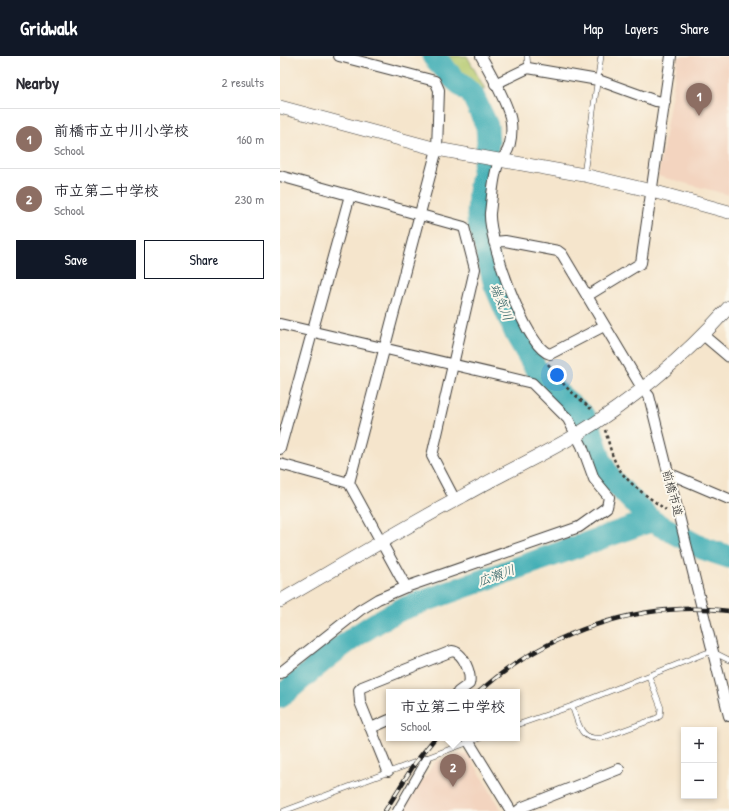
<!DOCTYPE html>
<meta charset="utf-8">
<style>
:root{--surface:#fff;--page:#f2f2f3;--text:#2b2b33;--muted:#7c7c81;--line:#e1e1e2;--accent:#111827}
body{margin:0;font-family:"Patrick Hand","Klee One",sans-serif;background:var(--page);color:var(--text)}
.controls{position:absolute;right:12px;bottom:12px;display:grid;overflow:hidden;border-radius:0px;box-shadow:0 2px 6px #0003}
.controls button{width:36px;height:36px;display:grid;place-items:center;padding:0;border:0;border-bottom:1px solid var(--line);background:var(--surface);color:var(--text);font:20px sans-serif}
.you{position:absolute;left:277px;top:319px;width:14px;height:14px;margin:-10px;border:3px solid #fff;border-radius:50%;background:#1a73e8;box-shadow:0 0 0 6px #1a73e833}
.badge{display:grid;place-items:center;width:26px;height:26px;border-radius:50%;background:var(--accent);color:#fff;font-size:13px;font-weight:700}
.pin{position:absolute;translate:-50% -33px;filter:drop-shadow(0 1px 2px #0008)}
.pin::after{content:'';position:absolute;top:21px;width:14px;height:12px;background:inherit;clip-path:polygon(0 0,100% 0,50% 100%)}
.popup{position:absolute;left:106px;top:633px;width:134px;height:52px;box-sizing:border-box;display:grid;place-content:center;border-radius:0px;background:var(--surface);filter:drop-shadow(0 1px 3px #0005);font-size:13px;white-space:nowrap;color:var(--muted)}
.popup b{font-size:15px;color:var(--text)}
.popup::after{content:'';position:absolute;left:50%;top:100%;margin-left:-8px;border:8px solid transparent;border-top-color:var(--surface)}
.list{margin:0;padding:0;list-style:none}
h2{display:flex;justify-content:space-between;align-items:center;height:52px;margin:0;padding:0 16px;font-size:17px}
h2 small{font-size:13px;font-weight:400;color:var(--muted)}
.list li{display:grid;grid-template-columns:26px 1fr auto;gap:12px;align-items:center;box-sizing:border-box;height:60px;padding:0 16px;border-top:1px solid var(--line)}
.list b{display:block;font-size:15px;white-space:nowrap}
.list p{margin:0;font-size:13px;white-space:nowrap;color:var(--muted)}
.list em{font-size:13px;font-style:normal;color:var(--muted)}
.actions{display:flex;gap:8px;padding:12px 16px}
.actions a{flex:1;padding:9px 0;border:1px solid var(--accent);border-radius:0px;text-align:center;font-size:14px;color:var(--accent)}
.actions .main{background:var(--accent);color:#fff}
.map{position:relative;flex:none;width:449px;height:755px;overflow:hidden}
header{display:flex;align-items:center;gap:24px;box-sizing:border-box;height:56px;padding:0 20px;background:var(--accent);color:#fff}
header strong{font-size:19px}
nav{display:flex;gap:22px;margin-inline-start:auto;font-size:14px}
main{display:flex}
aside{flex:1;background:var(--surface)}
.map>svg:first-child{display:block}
.built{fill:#f3d4bf}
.green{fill:#b3c86c;stroke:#687244}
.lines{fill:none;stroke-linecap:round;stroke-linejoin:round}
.river{stroke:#3bacb3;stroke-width:23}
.service-casing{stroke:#3d3a36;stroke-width:6}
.pedestrian-casing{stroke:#3d3a36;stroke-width:10}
.minor-casing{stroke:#3d3a36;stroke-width:12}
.tertiary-casing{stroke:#3d3a36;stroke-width:14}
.path{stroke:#3d3a36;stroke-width:2.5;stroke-dasharray:3 3;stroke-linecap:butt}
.service{stroke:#fff;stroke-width:5}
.pedestrian{stroke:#fff;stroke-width:8}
.minor{stroke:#fff;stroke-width:10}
.tertiary{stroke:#fff;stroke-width:13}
.rail-casing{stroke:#1c1c1c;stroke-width:4.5}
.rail{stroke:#fbf7ec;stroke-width:3;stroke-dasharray:9;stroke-linecap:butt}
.labels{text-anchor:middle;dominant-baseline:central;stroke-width:4;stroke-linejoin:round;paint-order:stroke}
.street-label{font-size:12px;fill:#1c1c1c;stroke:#fbf7ec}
.water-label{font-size:13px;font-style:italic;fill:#2a5d60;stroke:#fbf7ec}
</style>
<header>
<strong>Gridwalk</strong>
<nav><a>Map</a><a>Layers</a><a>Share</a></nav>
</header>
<main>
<aside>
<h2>Nearby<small>2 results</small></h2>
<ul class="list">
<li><span class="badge" style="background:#8d6e63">1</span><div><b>前橋市立中川小学校</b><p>School</p></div><em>160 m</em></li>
<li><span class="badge" style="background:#8d6e63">2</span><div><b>市立第二中学校</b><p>School</p></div><em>230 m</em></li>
</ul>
<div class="actions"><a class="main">Save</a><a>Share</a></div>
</aside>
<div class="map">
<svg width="449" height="755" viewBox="0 0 449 755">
<rect width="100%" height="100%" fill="#fbf7ec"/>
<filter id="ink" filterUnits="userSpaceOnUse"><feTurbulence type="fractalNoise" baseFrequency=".025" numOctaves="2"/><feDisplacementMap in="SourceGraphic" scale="8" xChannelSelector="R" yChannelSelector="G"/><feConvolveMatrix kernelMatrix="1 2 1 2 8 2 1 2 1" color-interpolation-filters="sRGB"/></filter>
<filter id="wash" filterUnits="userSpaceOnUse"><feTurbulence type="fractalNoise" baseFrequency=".012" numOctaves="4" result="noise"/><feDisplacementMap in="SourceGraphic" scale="16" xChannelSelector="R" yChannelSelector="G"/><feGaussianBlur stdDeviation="0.9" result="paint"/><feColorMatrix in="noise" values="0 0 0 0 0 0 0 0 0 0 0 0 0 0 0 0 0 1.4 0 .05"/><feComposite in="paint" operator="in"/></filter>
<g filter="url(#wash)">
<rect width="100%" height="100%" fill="#f5e5cc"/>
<!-- built -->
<g class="built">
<path d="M398,0H449V139L378,120Z"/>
<path d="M178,698L189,699L222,755H122L155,706Z"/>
</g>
<!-- green -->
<path class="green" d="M161,0H187L205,33L199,36Z"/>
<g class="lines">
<!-- river -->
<g class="river">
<path d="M153,0L174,23L192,38L207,70L208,87L199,135L198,164L215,229L236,278L255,311L275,335L302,358L310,371L321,406L331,423L372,465"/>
<path d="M0,641C39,608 76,575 122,553L358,469L372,465L422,492L449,501"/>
</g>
</g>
</g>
<g filter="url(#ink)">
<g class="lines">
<defs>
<g id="service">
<path d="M247,0L248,12"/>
<path d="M304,118L321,0"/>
<path d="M292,650C299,667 299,685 322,682L377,662L380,660L381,652L369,620"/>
<path d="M237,669L292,650L426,597L433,596L449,604"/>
<path d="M4,755L200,682"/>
</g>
<path id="pedestrian" d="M117,755L147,703"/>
<g id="minor">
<path d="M59,0L155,25L159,34L157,93L69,427"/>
<path d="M201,0C210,16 229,49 231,66C232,76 231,90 225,99C224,101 220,103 219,106C213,118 212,143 210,157C208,182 246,293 270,298L324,270"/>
<path d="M215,28L248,12L318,24L376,45L385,46"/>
<path d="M0,120L184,171L195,213L152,400L175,444"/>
<path d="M214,186L225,185L278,195L282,198L362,332L369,340L449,660"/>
<path d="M307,240L361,207L391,0"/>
<path d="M0,268L252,327L288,363L302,390L314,423L329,441L327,451L299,471L126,531L98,543L80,554L0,617"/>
<path d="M423,279L449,301"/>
<path d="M0,393L70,139"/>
<path d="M0,408L69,427L126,531"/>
<path d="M388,417L449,443"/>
<path d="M91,672L109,664"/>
<path d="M189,686L231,755"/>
<path d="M108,715L80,646L79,634L82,631L172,595C183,596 192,618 189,628L178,636"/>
<path d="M238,755L243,751L339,713"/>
</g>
<g id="tertiary">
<path d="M0,51L157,93L304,119L372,135L449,156"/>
<path d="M0,545C60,510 120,474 181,441C219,419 259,401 296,379C352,345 405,300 449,251"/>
</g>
</defs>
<!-- service casing -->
<use href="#service" class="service-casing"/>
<!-- pedestrian casing -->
<use href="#pedestrian" class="pedestrian-casing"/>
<!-- minor casing -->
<use href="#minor" class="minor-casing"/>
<!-- tertiary casing -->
<use href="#tertiary" class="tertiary-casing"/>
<!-- path -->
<g class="path">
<path d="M268,308L286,331L311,353"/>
<path d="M325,374C328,383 330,394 334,403C343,426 368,440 386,454"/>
</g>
<!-- service -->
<use href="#service" class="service"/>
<!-- pedestrian -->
<use href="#pedestrian" class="pedestrian"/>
<!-- minor -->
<use href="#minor" class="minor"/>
<!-- tertiary -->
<use href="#tertiary" class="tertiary"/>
<defs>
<g id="rail">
<path d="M199,636C266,576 360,544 449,555"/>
<path d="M105,755L135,707L155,682"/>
</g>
</defs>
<!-- rail casing -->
<use href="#rail" class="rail-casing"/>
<!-- rail -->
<use href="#rail" class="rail"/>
</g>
</g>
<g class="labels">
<!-- street labels -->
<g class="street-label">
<text transform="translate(393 437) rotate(75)">前橋市道</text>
</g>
<!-- water labels -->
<g class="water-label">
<text transform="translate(222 246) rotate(68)">端気川</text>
<text transform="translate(216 519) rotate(-20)">広瀬川</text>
</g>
</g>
</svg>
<div class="controls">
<button>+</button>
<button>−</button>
</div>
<div class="you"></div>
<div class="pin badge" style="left:419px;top:60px;background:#8d6e63">1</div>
<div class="pin badge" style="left:173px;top:731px;background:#8d6e63">2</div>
<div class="popup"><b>市立第二中学校</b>School</div>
</div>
</main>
